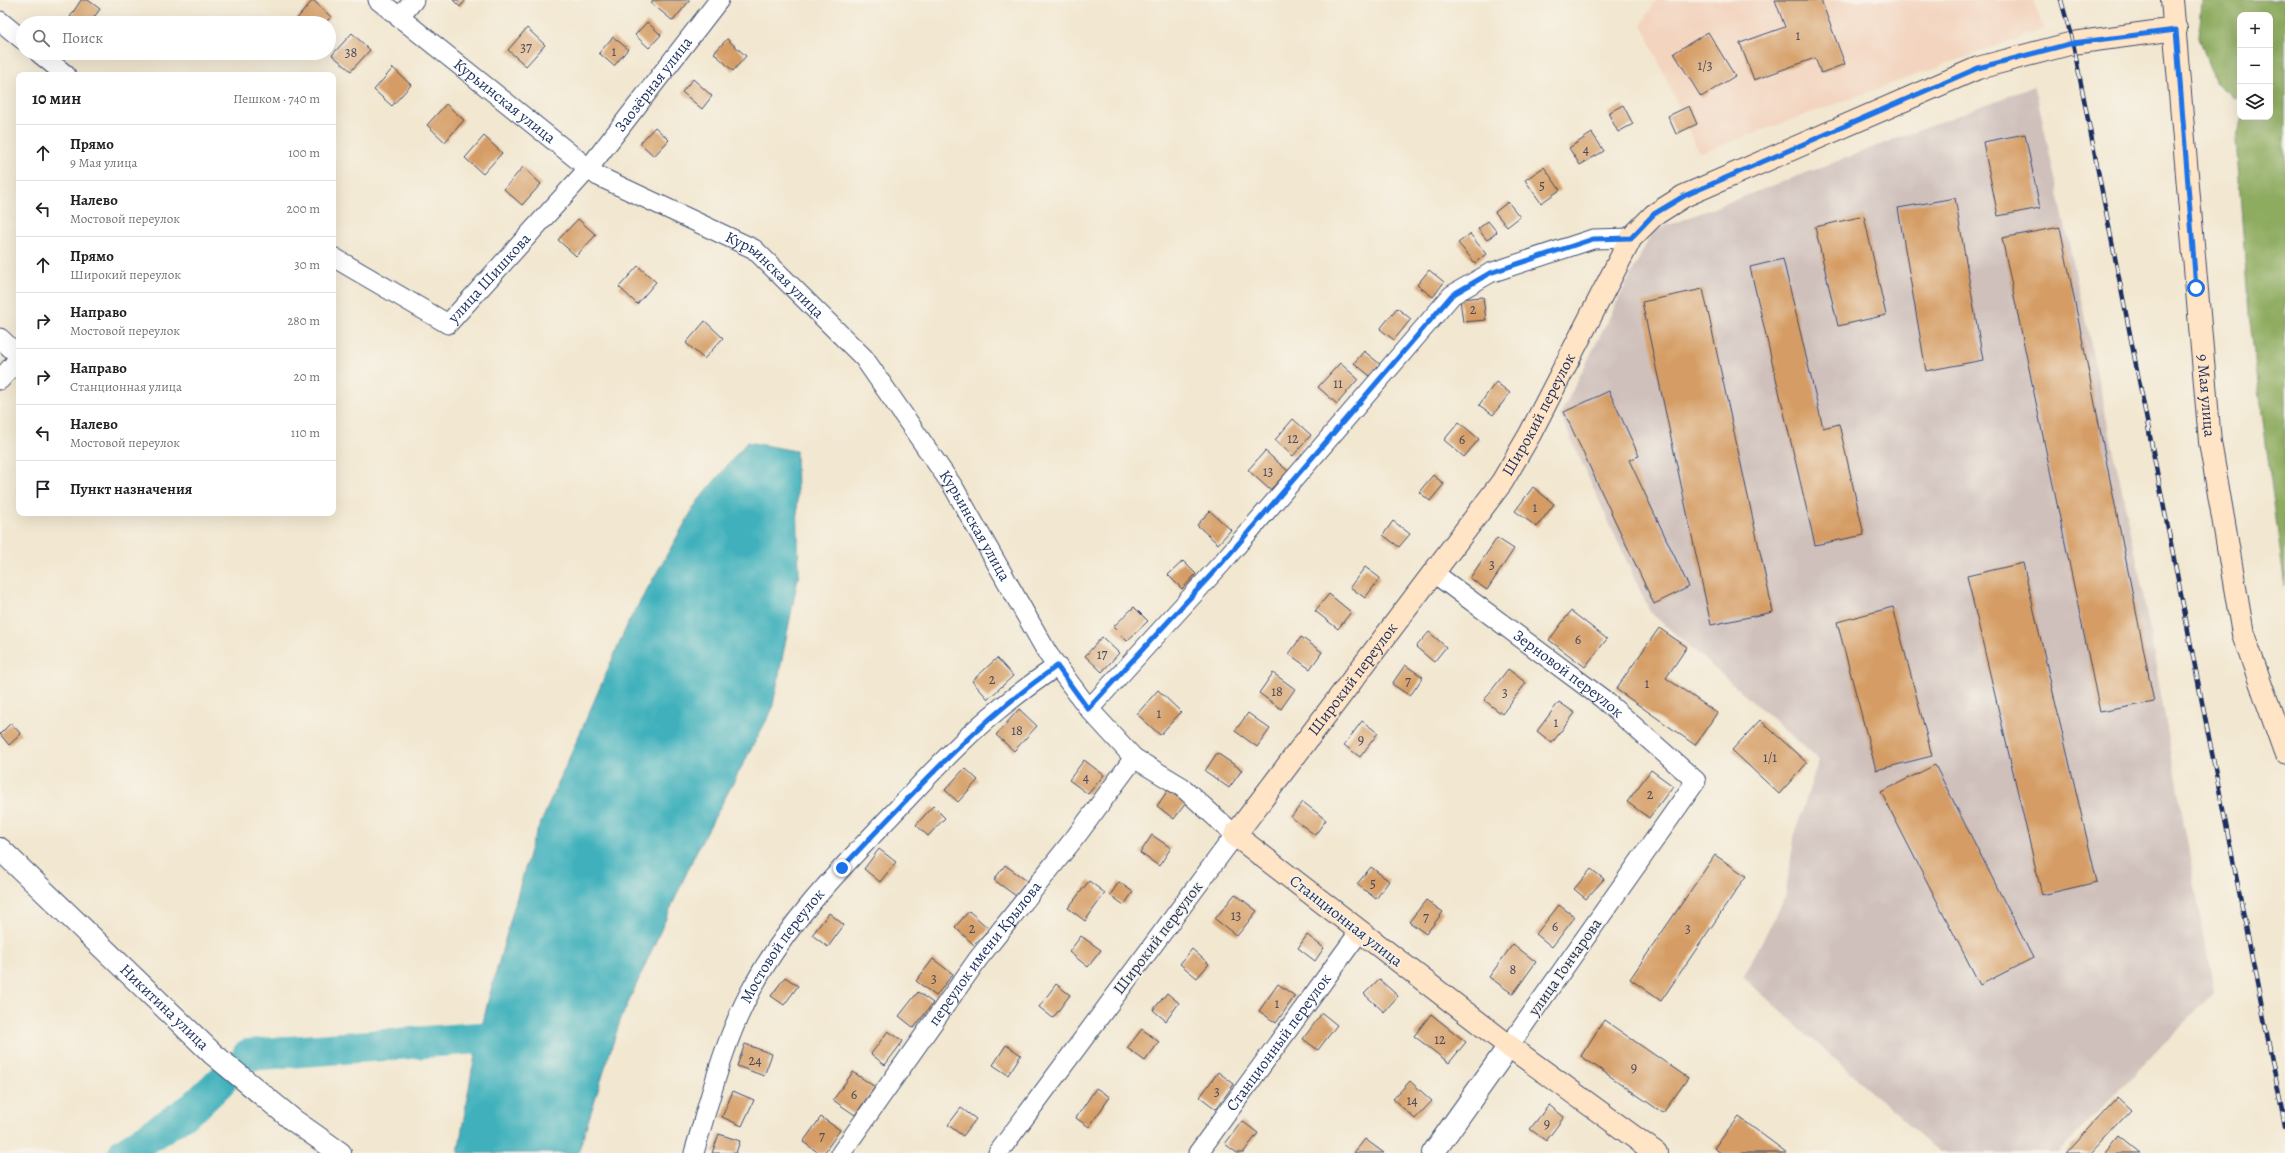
<!DOCTYPE html>
<html lang="ru">
<meta charset="utf-8">
<style>
:root{--surface:#fff;--page:#f2f2f2;--text:#202124;--muted:#757577;--line:#e0e0e0}
body{margin:0;font-family:Alegreya,serif;background:var(--page);color:var(--text)}
.controls{position:absolute;right:12px;top:12px;display:grid;overflow:hidden;border-radius:8px;box-shadow:0 4px 16px #0002}
.controls button{width:36px;height:36px;display:grid;place-items:center;padding:0;border:0;border-bottom:1px solid var(--line);background:var(--surface);color:var(--text);font:20px sans-serif}
.stop{position:absolute;width:12px;height:12px;margin:-9px;border:3px solid #1a73e8;border-radius:50%;background:#fff}
.stop.end{background:#1a73e8;border-color:#fff;box-shadow:0 1px 4px #0008}
.list{margin:0;padding:0;list-style:none}
h2{display:flex;justify-content:space-between;align-items:center;height:52px;margin:0;padding:0 16px;font-size:17px}
h2 small{font-size:13px;font-weight:400;color:var(--muted)}
.list li{display:grid;grid-template-columns:26px 1fr auto;gap:12px;align-items:center;box-sizing:border-box;height:56px;padding:0 16px;border-top:1px solid var(--line)}
.list b{display:block;font-size:15px;white-space:nowrap}
.list p{margin:0;font-size:13px;white-space:nowrap;color:var(--muted)}
.list em{font-size:13px;font-style:normal;color:var(--muted)}
.icon{flex:none;width:22px;height:22px;fill:none;stroke:currentColor;stroke-width:2;stroke-linecap:round;stroke-linejoin:round}
.map{position:relative;flex:none;width:2285px;height:1153px;overflow:hidden}
.search{position:absolute;background:var(--surface);box-shadow:0 4px 16px #0002;left:16px;top:16px;width:320px;height:44px;display:flex;align-items:center;gap:10px;box-sizing:border-box;padding:0 14px;border-radius:22px;color:var(--muted);font-size:15px}
.panel{position:absolute;background:var(--surface);box-shadow:0 4px 16px #0002;left:16px;top:72px;width:320px;height:444px;border-radius:8px}
.map>svg:first-child{display:block}
.built{fill:#f3d4bf}
.industrial{fill:#cfc0bb}
.forest{fill:#8eac60;stroke:#546e5f}
.water{fill:#41b1bc;stroke:#2e708d}
.lines{fill:none;stroke-linecap:round;stroke-linejoin:round}
.river{stroke:#41b1bc;stroke-width:32}
.building{fill:#d59d65}
.minor-casing{stroke:#3b4b6f;stroke-width:21}
.tertiary-casing{stroke:#3b4b6f;stroke-width:24}
.secondary-casing{stroke:#3b4b6f;stroke-width:24}
.minor{stroke:#fff;stroke-width:19}
.tertiary{stroke:#fff;stroke-width:22}
.secondary{stroke:#ffe4c6;stroke-width:22}
.rail-casing{stroke:#1b2f5e;stroke-width:4.5}
.rail{stroke:#f7f3e8;stroke-width:3;stroke-dasharray:9;stroke-linecap:butt}
.route{stroke:#1a73e8;stroke-width:5}
.labels{text-anchor:middle;dominant-baseline:central;stroke-width:3;stroke-linejoin:round;paint-order:stroke}
.number-label{font-size:14px;fill:#4a4a60}
.street-label{font-size:16px;fill:#1b2f5e;stroke:#f7f3e8}
</style>
<div class="map">
<svg width="2285" height="1153" viewBox="0 0 2285 1153">
<rect width="100%" height="100%" fill="#f7f3e8"/>
<filter id="ink" filterUnits="userSpaceOnUse"><feTurbulence type="fractalNoise" baseFrequency=".025" numOctaves="2"/><feDisplacementMap in="SourceGraphic" scale="8" xChannelSelector="R" yChannelSelector="G"/><feConvolveMatrix kernelMatrix="1 2 1 2 8 2 1 2 1" color-interpolation-filters="sRGB"/></filter>
<filter id="wash" filterUnits="userSpaceOnUse"><feTurbulence type="fractalNoise" baseFrequency=".012" numOctaves="4" result="noise"/><feDisplacementMap in="SourceGraphic" scale="16" xChannelSelector="R" yChannelSelector="G"/><feGaussianBlur stdDeviation="0.9" result="paint"/><feColorMatrix in="noise" values="0 0 0 0 0 0 0 0 0 0 0 0 0 0 0 0 0 1.4 0 .05"/><feComposite in="paint" operator="in"/></filter>
<g filter="url(#wash)">
<rect width="100%" height="100%" fill="#f2e7d0"/>
<!-- built -->
<path class="built" d="M1656,0H2033L2044,29L1699,153L1642,24Z"/>
<!-- industrial -->
<path class="industrial" d="M2035,86L2137,560L2214,992L2058,1153H1940L1743,977L1785,898L1795,832L1819,760L1650,612L1560,415L1653,231Z"/>
<!-- forest -->
<path class="forest" d="M2202,0H2285V587L2249,315L2236,139L2243,117H2270V15H2240V95L2235,99L2214,81L2199,37Z"/>
<!-- water -->
<path class="water" d="M747,442L796,451L799,573L772,710L695,854L620,1021L578,1153H458L472,1070L488,1001L532,843L629,621L697,502Z"/>
<g class="lines">
<!-- river -->
<g class="river">
<path d="M248,1055L479,1038"/>
<path d="M124,1153L194,1107L221,1081"/>
</g>
</g>
<g id="blocks">
<!-- building -->
<g class="building">
<path d="M81,0H88L100,9L90,23H79L70,17Z"/>
<path d="M313,0L331,17L325,23H295L294,22Z"/>
<path d="M453,0H466L460,7Z"/>
<path d="M653,0H690L673,21L651,3Z"/>
<path d="M1775,0H1821L1845,64L1821,73L1815,58L1754,80L1740,43L1785,27Z"/>
<path d="M647,22L661,35L649,48L635,35Z"/>
<path d="M527,28L545,45L526,66L508,50Z"/>
<path d="M1708,32L1735,76L1701,97L1674,53Z"/>
<path d="M352,33L370,50L351,71L332,55Z"/>
<path d="M613,37L628,49L614,66L599,53Z"/>
<path d="M727,39L746,56L733,71L714,53Z"/>
<path d="M393,68L411,85L392,106L374,90Z"/>
<path d="M693,79L712,96L702,109L682,92Z"/>
<path d="M446,104L464,120L445,142L427,125Z"/>
<path d="M1623,105L1633,124L1618,132L1608,113Z"/>
<path d="M1689,106L1697,124L1676,134L1668,116Z"/>
<path d="M655,127L669,140L654,156L640,143Z"/>
<path d="M1592,133L1604,151L1580,165L1569,148Z"/>
<path d="M2025,134L2040,208L1998,216L1983,142Z"/>
<path d="M484,136L502,153L483,174L465,158Z"/>
<path d="M523,167L541,184L522,205L504,189Z"/>
<path d="M1544,167L1560,190L1541,203L1525,180Z"/>
<path d="M1955,198L1983,360L1926,371L1898,208Z"/>
<path d="M1508,202L1520,217L1507,227L1495,212Z"/>
<path d="M1864,216L1886,315L1838,326L1815,227Z"/>
<path d="M578,219L596,235L576,256L558,240Z"/>
<path d="M1488,221L1497,232L1487,240L1478,229Z"/>
<path d="M2060,227L2154,702L2100,712L2002,238Z"/>
<path d="M1470,234L1486,254L1475,263L1458,243Z"/>
<path d="M1783,259L1823,428L1839,424L1864,535L1815,545L1750,267Z"/>
<path d="M638,266L656,282L637,304L619,287Z"/>
<path d="M1429,270L1444,282L1433,297L1417,285Z"/>
<path d="M1703,289L1773,612L1711,625L1642,302Z"/>
<path d="M1483,297L1486,320L1463,322L1460,299Z"/>
<path d="M1397,308L1411,319L1394,340L1380,329Z"/>
<path d="M705,321L723,338L704,359L686,343Z"/>
<path d="M1364,351L1380,364L1370,376L1354,363Z"/>
<path d="M1340,363L1358,379L1337,404L1318,387Z"/>
<path d="M1496,382L1510,393L1493,415L1479,405Z"/>
<path d="M1609,391L1639,456L1629,460L1689,587L1654,604L1564,412Z"/>
<path d="M1293,419L1311,435L1293,456L1275,440Z"/>
<path d="M1459,422L1479,439L1464,457L1444,440Z"/>
<path d="M1265,451L1288,471L1270,490L1248,470Z"/>
<path d="M1433,475L1444,484L1430,501L1419,492Z"/>
<path d="M1533,487L1554,504L1537,527L1515,511Z"/>
<path d="M1210,511L1231,530L1218,544L1197,525Z"/>
<path d="M1393,521L1410,534L1399,547L1383,535Z"/>
<path d="M1497,538L1514,549L1487,590L1470,578Z"/>
<path d="M1183,561L1196,574L1182,589L1168,575Z"/>
<path d="M2023,563L2097,882L2042,895L1967,576Z"/>
<path d="M1365,567L1380,578L1365,598L1350,587Z"/>
<path d="M1329,594L1351,612L1338,629L1315,611Z"/>
<path d="M1134,607L1148,621L1127,641L1113,627Z"/>
<path d="M1893,607L1932,756L1876,770L1837,622Z"/>
<path d="M1571,611L1607,639L1585,667L1549,640Z"/>
<path d="M1659,628L1687,647L1666,678L1717,713L1695,745L1616,689Z"/>
<path d="M1429,632L1446,647L1434,662L1416,647Z"/>
<path d="M1102,637L1119,653L1102,672L1085,656Z"/>
<path d="M1301,637L1322,652L1310,669L1289,654Z"/>
<path d="M997,658L1013,676L988,699L972,681Z"/>
<path d="M1405,665L1423,677L1410,696L1392,684Z"/>
<path d="M1508,669L1526,683L1502,714L1484,700Z"/>
<path d="M1273,673L1295,689L1281,709L1259,693Z"/>
<path d="M1158,690L1181,712L1160,735L1137,714Z"/>
<path d="M1559,702L1575,713L1552,743L1537,731Z"/>
<path d="M1019,709L1037,726L1014,751L996,735Z"/>
<path d="M1248,713L1270,729L1257,747L1235,731Z"/>
<path d="M1760,720L1807,763L1779,794L1732,750Z"/>
<path d="M1362,721L1378,733L1360,757L1344,745Z"/>
<path d="M11,723L21,734L9,745L0,734Z"/>
<path d="M1217,753L1242,770L1229,788L1205,771Z"/>
<path d="M1084,760L1104,775L1088,794L1069,780Z"/>
<path d="M1935,765L2033,958L1980,985L1881,792Z"/>
<path d="M965,768L978,780L958,802L945,790Z"/>
<path d="M1651,770L1673,786L1649,818L1627,802Z"/>
<path d="M1168,790L1186,803L1174,819L1157,806Z"/>
<path d="M1303,802L1326,820L1315,835L1291,817Z"/>
<path d="M933,806L945,818L928,836L916,825Z"/>
<path d="M1152,835L1171,848L1159,866L1140,853Z"/>
<path d="M879,849L896,862L880,882L864,869Z"/>
<path d="M1715,855L1746,876L1661,1001L1630,979Z"/>
<path d="M1005,865L1027,881L1016,896L994,880Z"/>
<path d="M1371,867L1389,881L1376,899L1357,884Z"/>
<path d="M1591,869L1604,879L1586,899L1574,889Z"/>
<path d="M1089,881L1105,893L1085,921L1068,908Z"/>
<path d="M1119,882L1133,892L1124,905L1110,895Z"/>
<path d="M1235,894L1257,911L1237,936L1215,919Z"/>
<path d="M1426,900L1443,912L1426,934L1409,922Z"/>
<path d="M1559,905L1575,917L1552,947L1536,934Z"/>
<path d="M969,911L989,929L974,945L955,927Z"/>
<path d="M829,913L844,925L828,947L812,935Z"/>
<path d="M1307,935L1324,948L1315,961L1298,948Z"/>
<path d="M1081,936L1101,950L1088,967L1069,952Z"/>
<path d="M1513,944L1536,962L1513,994L1489,977Z"/>
<path d="M1192,949L1209,964L1197,978L1180,964Z"/>
<path d="M933,959L953,974L936,996L916,981Z"/>
<path d="M785,977L798,986L784,1005L771,996Z"/>
<path d="M1379,979L1398,996L1384,1012L1364,994Z"/>
<path d="M1056,984L1070,995L1053,1018L1039,1007Z"/>
<path d="M1278,984L1295,996L1276,1023L1259,1011Z"/>
<path d="M918,992L933,1003L914,1028L899,1016Z"/>
<path d="M1167,993L1179,1003L1166,1021L1153,1010Z"/>
<path d="M1322,1013L1337,1025L1318,1050L1303,1039Z"/>
<path d="M1431,1014L1466,1042L1449,1063L1414,1036Z"/>
<path d="M1604,1020L1688,1078L1663,1113L1581,1056Z"/>
<path d="M1142,1029L1159,1042L1145,1061L1127,1048Z"/>
<path d="M888,1031L903,1041L885,1065L871,1054Z"/>
<path d="M745,1044L772,1054L764,1076L737,1066Z"/>
<path d="M1006,1045L1021,1055L1008,1075L993,1065Z"/>
<path d="M853,1072L875,1087L855,1115L833,1100Z"/>
<path d="M1218,1072L1234,1084L1216,1109L1200,1097Z"/>
<path d="M1410,1081L1432,1101L1415,1119L1393,1099Z"/>
<path d="M1096,1088L1110,1097L1089,1127L1076,1118Z"/>
<path d="M733,1091L754,1100L742,1126L722,1117Z"/>
<path d="M2117,1097L2131,1110L2091,1153H2066Z"/>
<path d="M1549,1105L1564,1117L1546,1141L1530,1129Z"/>
<path d="M961,1108L976,1119L963,1136L948,1125Z"/>
<path d="M821,1117L840,1130L824,1153H819L803,1142Z"/>
<path d="M1739,1117L1787,1153H1721L1714,1148Z"/>
<path d="M1242,1121L1258,1133L1243,1153H1237L1225,1144Z"/>
<path d="M719,1134L740,1141L736,1153H712Z"/>
<path d="M2119,1136L2140,1153H2105Z"/>
<path d="M1365,1139L1384,1153H1354Z"/>
</g>
</g>
</g>
<g filter="url(#ink)">
<use href="#blocks" fill-opacity="0" stroke="#3b4b6f" stroke-width="1"/>
<g class="lines">
<defs>
<g id="minor">
<path id="s1" d="M378,0L598,176L754,249L864,358L954,488L1048,654L1089,709L1134,758L1182,787L1235,835L998,1153"/>
<path d="M399,18L414,0"/>
<path d="M0,21L23,40"/>
<path d="M39,53L66,75"/>
<path id="s2" d="M333,257L448,324L588,169L719,0"/>
<path d="M0,338L19,356"/>
<path d="M0,380L19,358"/>
<path id="s3" d="M1434,573L1603,699L1696,781L1509,1046"/>
<path d="M1089,709L1221,564L1452,295L1490,273L1593,239L1631,238"/>
<path id="s4" d="M694,1153C711,1095 725,1036 755,983C788,923 838,872 884,823C909,797 932,771 958,746C988,716 1022,690 1057,666"/>
<path id="s5" d="M841,1153L978,959L1077,835L1134,758"/>
<path id="s6" d="M1198,1153L1360,931"/>
</g>
<g id="tertiary">
<path id="s7" d="M0,849L213,1054L293,1120L340,1153"/>
<path d="M1433,1153L1509,1046"/>
</g>
<g id="secondary">
<path id="s8" d="M2172,0L2210,442L2243,634L2285,752"/>
<path id="s9" d="M1656,1153L1509,1046L1235,835L1502,482L1530,434L1631,238L1654,215L1684,196L1978,68L2073,43L2176,29"/>
</g>
</defs>
<!-- minor casing -->
<use href="#minor" class="minor-casing"/>
<!-- tertiary casing -->
<use href="#tertiary" class="tertiary-casing"/>
<!-- secondary casing -->
<use href="#secondary" class="secondary-casing"/>
<!-- minor -->
<use href="#minor" class="minor"/>
<!-- tertiary -->
<use href="#tertiary" class="tertiary"/>
<!-- secondary -->
<use href="#secondary" class="secondary"/>
<defs>
<path id="rail" d="M2061,0L2073,43L2285,1126"/>
</defs>
<!-- rail casing -->
<use href="#rail" class="rail-casing"/>
<!-- rail -->
<use href="#rail" class="rail"/>
</g>
</g>
<g class="lines" filter="url(#ink)">
<!-- route -->
<path class="route" d="M842,868C910,796 975,723 1057,666L1088,709L1221,564L1452,295L1490,273L1593,239L1631,238L1654,214L1684,196L1978,68L2073,43L2176,30L2196,288"/>
</g>
<g class="labels">
<!-- number labels -->
<g class="number-label">
<text x="1798" y="35">1</text>
<text x="526" y="47">37</text>
<text x="614" y="51">1</text>
<text x="351" y="52">38</text>
<text x="1705" y="65">1/3</text>
<text x="1586" y="149">4</text>
<text x="1542" y="185">5</text>
<text x="1473" y="309">2</text>
<text x="1338" y="383">11</text>
<text x="1293" y="438">12</text>
<text x="1462" y="439">6</text>
<text x="1268" y="471">13</text>
<text x="1535" y="507">1</text>
<text x="1492" y="564">3</text>
<text x="1578" y="639">6</text>
<text x="1102" y="654">17</text>
<text x="992" y="679">2</text>
<text x="1408" y="681">7</text>
<text x="1647" y="683">1</text>
<text x="1277" y="691">18</text>
<text x="1505" y="692">3</text>
<text x="1159" y="713">1</text>
<text x="1556" y="722">1</text>
<text x="1017" y="730">18</text>
<text x="1361" y="739">9</text>
<text x="1770" y="757">1/1</text>
<text x="1086" y="777">4</text>
<text x="1650" y="794">2</text>
<text x="1373" y="883">5</text>
<text x="1236" y="915">13</text>
<text x="1426" y="917">7</text>
<text x="1555" y="926">6</text>
<text x="972" y="928">2</text>
<text x="1688" y="928">3</text>
<text x="1513" y="969">8</text>
<text x="934" y="978">3</text>
<text x="1277" y="1003">1</text>
<text x="1440" y="1039">12</text>
<text x="755" y="1060">24</text>
<text x="1634" y="1067">9</text>
<text x="1217" y="1091">3</text>
<text x="854" y="1094">6</text>
<text x="1412" y="1100">14</text>
<text x="1547" y="1123">9</text>
<text x="822" y="1136">7</text>
</g>
<!-- street labels -->
<g class="street-label">
<text stroke="none"><textPath href="#s2" startOffset="449">Заозёрная улица</textPath></text>
<text stroke="none"><textPath href="#s1" startOffset="162">Курьинская улица</textPath></text>
<text stroke="none"><textPath href="#s2" startOffset="195">улица Шишкова</textPath></text>
<text stroke="none"><textPath href="#s1" startOffset="486">Курьинская улица</textPath></text>
<text stroke="none"><textPath href="#s8" startOffset="397">9 Мая улица</textPath></text>
<text stroke="none"><textPath href="#s9" startOffset="1047">Широкий переулок</textPath></text>
<text stroke="none"><textPath href="#s1" startOffset="810">Курьинская улица</textPath></text>
<text stroke="none"><textPath href="#s3" startOffset="168">Зерновой переулок</textPath></text>
<text stroke="none"><textPath href="#s9" startOffset="723">Широкий переулок</textPath></text>
<text transform="translate(1346 921) rotate(38)">Станционная улица</text>
<text transform="translate(1158 938) rotate(-53)">Широкий переулок</text>
<text stroke="none"><textPath href="#s4" startOffset="227">Мостовой переулок</textPath></text>
<text stroke="none"><textPath href="#s5" startOffset="246">переулок имени Крылова</textPath></text>
<text transform="translate(1565 967) rotate(-55)">улица Гончарова</text>
<text stroke="none"><textPath href="#s7" startOffset="228">Никитина улица</textPath></text>
<text stroke="none"><textPath href="#s6" startOffset="137">Станционный переулок</textPath></text>
</g>
</g>
</svg>
<div class="controls">
<button>+</button>
<button>−</button>
<button><svg class="icon" aria-label="layers" viewBox="0 0 24 24"><path d="M12 4l9 5-9 5-9-5zM3 14l9 5 9-5"/></svg></button>
</div>
<div class="stop" style="left:2196px;top:288px"></div>
<div class="stop end" style="left:842px;top:868px"></div>
<div class="search"><svg class="icon" aria-label="search" viewBox="0 0 24 24"><circle cx="10" cy="10" r="6"/><path d="M15 15l6 6"/></svg>Поиск</div>
<section class="panel">
<h2>10 мин<small>Пешком · 740 m</small></h2>
<ul class="list">
<li><svg class="icon" aria-label="ahead" viewBox="0 0 24 24"><path d="M12 20V5M6 11l6-6 6 6"/></svg><div><b>Прямо</b><p>9 Мая улица</p></div><em>100 m</em></li>
<li><svg class="icon" aria-label="left" viewBox="0 0 24 24"><path d="M17 20v-9H6M10 6l-5 5 5 5"/></svg><div><b>Налево</b><p>Мостовой переулок</p></div><em>200 m</em></li>
<li><svg class="icon" aria-label="ahead" viewBox="0 0 24 24"><path d="M12 20V5M6 11l6-6 6 6"/></svg><div><b>Прямо</b><p>Широкий переулок</p></div><em>30 m</em></li>
<li><svg class="icon" aria-label="right" viewBox="0 0 24 24"><path d="M7 20v-9h11M14 6l5 5-5 5"/></svg><div><b>Направо</b><p>Мостовой переулок</p></div><em>280 m</em></li>
<li><svg class="icon" aria-label="right" viewBox="0 0 24 24"><path d="M7 20v-9h11M14 6l5 5-5 5"/></svg><div><b>Направо</b><p>Станционная улица</p></div><em>20 m</em></li>
<li><svg class="icon" aria-label="left" viewBox="0 0 24 24"><path d="M17 20v-9H6M10 6l-5 5 5 5"/></svg><div><b>Налево</b><p>Мостовой переулок</p></div><em>110 m</em></li>
<li><svg class="icon" aria-label="arrive" viewBox="0 0 24 24"><path d="M6 21V4h12l-3 4 3 4H6"/></svg><div><b>Пункт назначения</b></div></li>
</ul>
</section>
</div>
